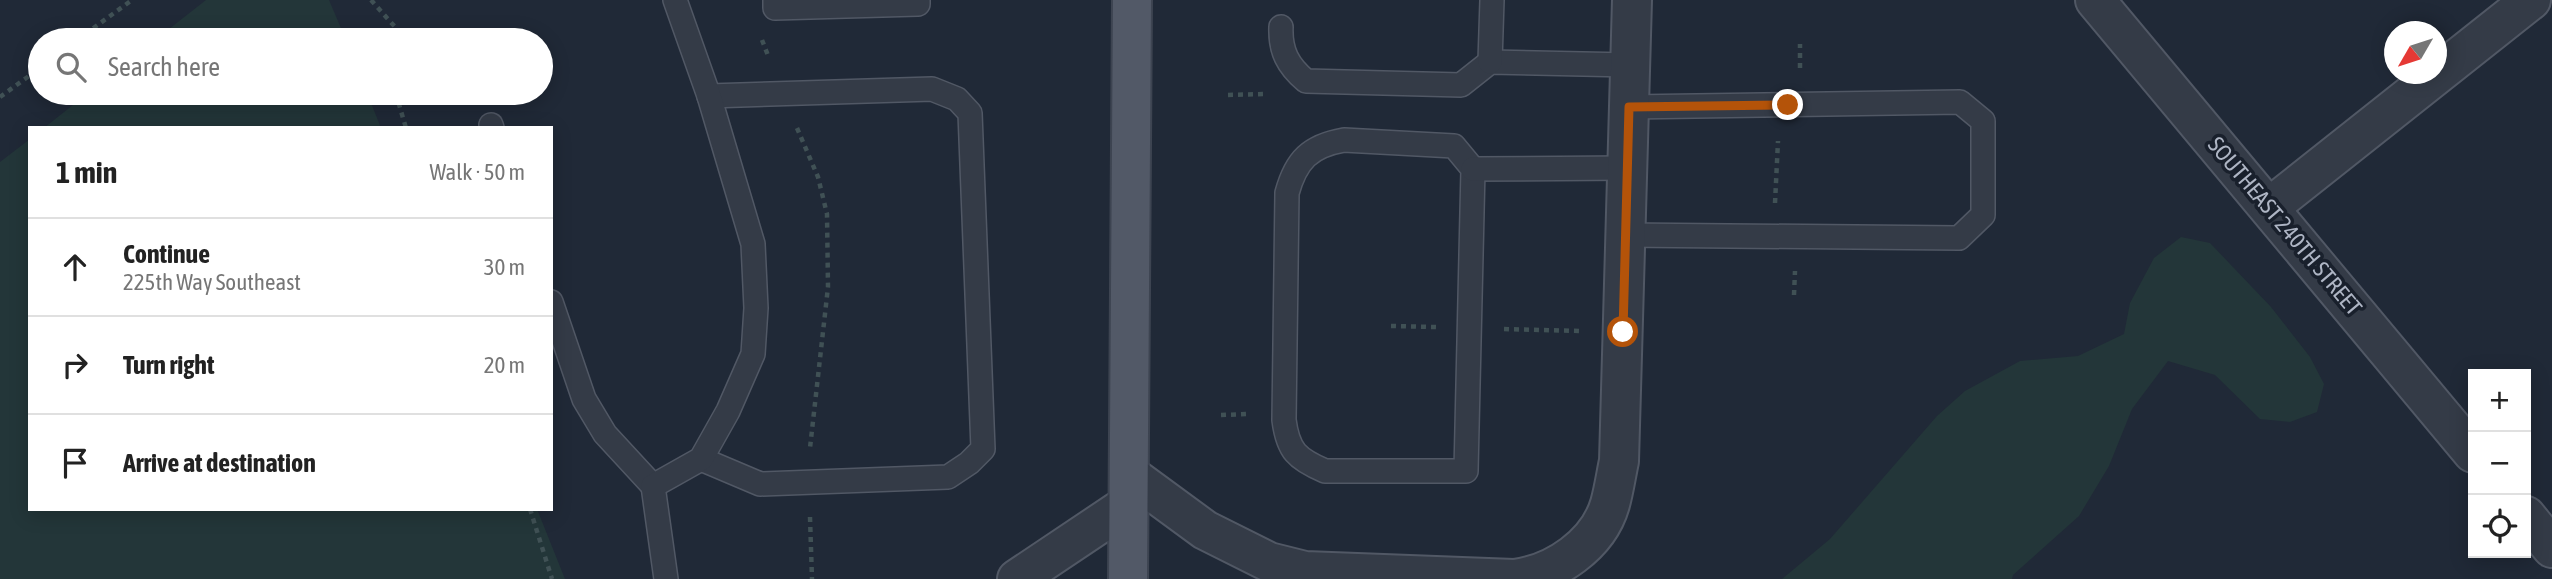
<!DOCTYPE html>
<meta charset="utf-8">
<style>
:root{--surface:#fff;--page:#f6f6f6;--text:#222;--muted:#767676;--line:#e0e0e0}
body{margin:0;font-family:"Asap Condensed",sans-serif;background:var(--page);color:var(--text)}
.controls{position:absolute;right:21px;bottom:21px;display:grid;overflow:hidden;border-radius:0px;box-shadow:0 4px 18px #0003}
.controls button{width:63px;height:63px;display:grid;place-items:center;padding:0;border:0;border-bottom:2px solid var(--line);background:var(--surface);color:var(--text);font:35px sans-serif}
.compass{position:absolute;left:2384px;top:21px;width:63px;height:63px;border-radius:50%;background:var(--surface);box-shadow:0 4px 18px #0003;rotate:231deg}
.stop{position:absolute;width:21px;height:21px;margin:-16px;border:5px solid #b45309;border-radius:50%;background:#fff}
.stop.end{background:#b45309;border-color:#fff;box-shadow:0 2px 7px #0008}
.list{margin:0;padding:0;list-style:none}
h2{display:flex;justify-content:space-between;align-items:center;height:91px;margin:0;padding:0 28px;font-size:30px}
h2 small{font-size:23px;font-weight:400;color:var(--muted)}
.list li{display:grid;grid-template-columns:46px 1fr auto;gap:21px;align-items:center;box-sizing:border-box;height:98px;padding:0 28px;border-top:2px solid var(--line)}
.list b{display:block;font-size:26px;white-space:nowrap}
.list p{margin:0;font-size:23px;white-space:nowrap;color:var(--muted)}
.list em{font-size:23px;font-style:normal;color:var(--muted)}
.icon{flex:none;width:38px;height:38px;fill:none;stroke:currentColor;stroke-width:2;stroke-linecap:round;stroke-linejoin:round}
.map{position:relative;flex:none;width:2552px;height:579px;overflow:hidden}
.search{position:absolute;background:var(--surface);box-shadow:0 4px 18px #0003;left:28px;top:28px;width:525px;height:77px;display:flex;align-items:center;gap:18px;box-sizing:border-box;padding:0 24px;border-radius:38px;color:var(--muted);font-size:26px}
.panel{position:absolute;background:var(--surface);box-shadow:0 4px 18px #0003;left:28px;top:126px;width:525px;height:385px;border-radius:0px}
.map>svg:first-child{display:block}
.green{fill:#233639}
.lines{fill:none;stroke-linecap:round;stroke-linejoin:round}
.service-casing{stroke:#515865;stroke-width:26}
.minor-casing{stroke:#515865;stroke-width:42}
.primary-casing{stroke:#3d4451;stroke-width:42}
.path{stroke:#405155;stroke-width:4.5;stroke-dasharray:5 5;stroke-linecap:butt}
.service{stroke:#343b47;stroke-width:23}
.minor{stroke:#343b47;stroke-width:38}
.primary{stroke:#525967;stroke-width:38}
.route{stroke:#b45309;stroke-width:9}
.labels{text-anchor:middle;stroke-width:7;stroke-linejoin:round;paint-order:stroke}
.street-label{font-size:23px;fill:#aeb5c4;stroke:#19202c}
</style>
<div class="map">
<svg width="2552" height="579" viewBox="0 0 2552 579">
<rect width="100%" height="100%" fill="#202937"/>
<g class="green">
<polygon points="206,0 329,0 346,40 155,40"/>
<polygon points="88,93 367,93 381,128 44,128"/>
<polygon points="30,139 30,509 537,509 565,579 0,579 0,162"/>
<polygon points="2181,237 2210,243 2271,307 2310,357 2324,384 2317,412 2290,422 2260,419 2215,375 2168,361 2132,409 2109,466 2079,516 2013,575 2012,579 1782,579 1830,539 1937,416 1965,391 2020,361 2078,356 2124,334 2130,303 2154,258"/>
</g>
<g class="lines">
<g class="service-casing">
<g id="service">
<polyline points="775,0 775,8 918,4 918,0"/>
<path d="M 1281,27 C 1280,51 1288,66 1306,81 L 1461,85 L 1490,62 L 1630,65"/>
<polyline points="1490,62 1492,0"/>
<polyline points="491,125 492,128"/>
<path d="M 1344,140 L 1454,146 L 1473,169 L 1466,471 L 1325,471 C 1297,459 1288,451 1284,420 L 1287,193 C 1296,160 1310,146 1344,140 Z"/>
<polyline points="1473,169 1627,168"/>
<polyline points="1625,235 1959,238 1983,215 1983,121 1960,102 1629,107"/>
<polyline points="551,302 584,399 605,434 653,486"/>
<polyline points="701,459 760,484 948,477 969,463 983,449 970,113 957,99 932,89 709,96"/>
<polyline points="666,579 653,486 701,459 728,411 753,354 756,308 753,244 709,96 675,0"/>
</g>
</g>
<g class="minor-casing">
<g id="minor">
<polyline points="2095,0 2473,453"/>
<polyline points="2270,207 2531,0"/>
<path d="M 1130,475 L 1205,530 L 1269,562 L 1305,571 L 1514,579 C 1555,574 1598,545 1610,504 C 1614,490 1616,475 1619,461 L 1632,0"/>
<polyline points="2526,516 2552,548"/>
<polyline points="1017,579 1129,504"/>
</g>
</g>
<g class="primary-casing">
<polyline id="primary" points="1128,579 1132,0"/>
</g>
<g class="path">
<polyline points="371,0 396,28 400,40"/>
<polyline points="77,40 132,0"/>
<polyline points="762,40 769,58"/>
<polyline points="1800,68 1800,44"/>
<polyline points="398,93 398,101 406,128"/>
<polyline points="1228,95 1267,94"/>
<polyline points="0,97 40,68"/>
<polyline points="797,128 818,177 827,214 828,287 810,448"/>
<polyline points="1775,203 1778,141"/>
<polyline points="1794,295 1795,271"/>
<polyline points="1391,326 1436,327"/>
<polyline points="1504,329 1579,331"/>
<polyline points="1221,415 1249,414"/>
<polyline points="530,509 552,579"/>
<polyline points="810,517 812,579"/>
</g>
<use href="#service" class="service"/>
<use href="#minor" class="minor"/>
<use href="#primary" class="primary"/>
</g>
<g class="lines">
<polyline class="route" points="1623,332 1629,107 1788,105"/>
</g>
<g class="labels">
<g class="street-label">
<text transform="translate(2285 226) rotate(50)" y="8">SOUTHEAST 240TH STREET</text>
</g>
</g>
</svg>
<div class="controls">
<button>+</button>
<button>−</button>
<button><svg class="icon" aria-label="locate" viewBox="0 0 24 24"><circle cx="12" cy="12" r="6"/><path d="M12 2v4M12 18v4M2 12h4M18 12h4"/></svg></button>
</div>
<svg class="compass" viewBox="-18 -18 36 36"><path d="M0-13l5 13h-10z" fill="#e53935"/><path d="M0 13l5-13h-10z" fill="#767676"/></svg>
<div class="stop" style="left:1623px;top:332px"></div>
<div class="stop end" style="left:1788px;top:105px"></div>
<div class="search"><svg class="icon" aria-label="search" viewBox="0 0 24 24"><circle cx="10" cy="10" r="6"/><path d="M15 15l6 6"/></svg>Search here</div>
<section class="panel">
<h2>1 min<small>Walk · 50 m</small></h2>
<ul class="list">
<li><svg class="icon" aria-label="ahead" viewBox="0 0 24 24"><path d="M12 20V5M6 11l6-6 6 6"/></svg><div><b>Continue</b><p>225th Way Southeast</p></div><em>30 m</em></li>
<li><svg class="icon" aria-label="right" viewBox="0 0 24 24"><path d="M7 20v-9h11M14 6l5 5-5 5"/></svg><div><b>Turn right</b></div><em>20 m</em></li>
<li><svg class="icon" aria-label="arrive" viewBox="0 0 24 24"><path d="M6 21V4h12l-3 4 3 4H6"/></svg><div><b>Arrive at destination</b></div></li>
</ul>
</section>
</div>
